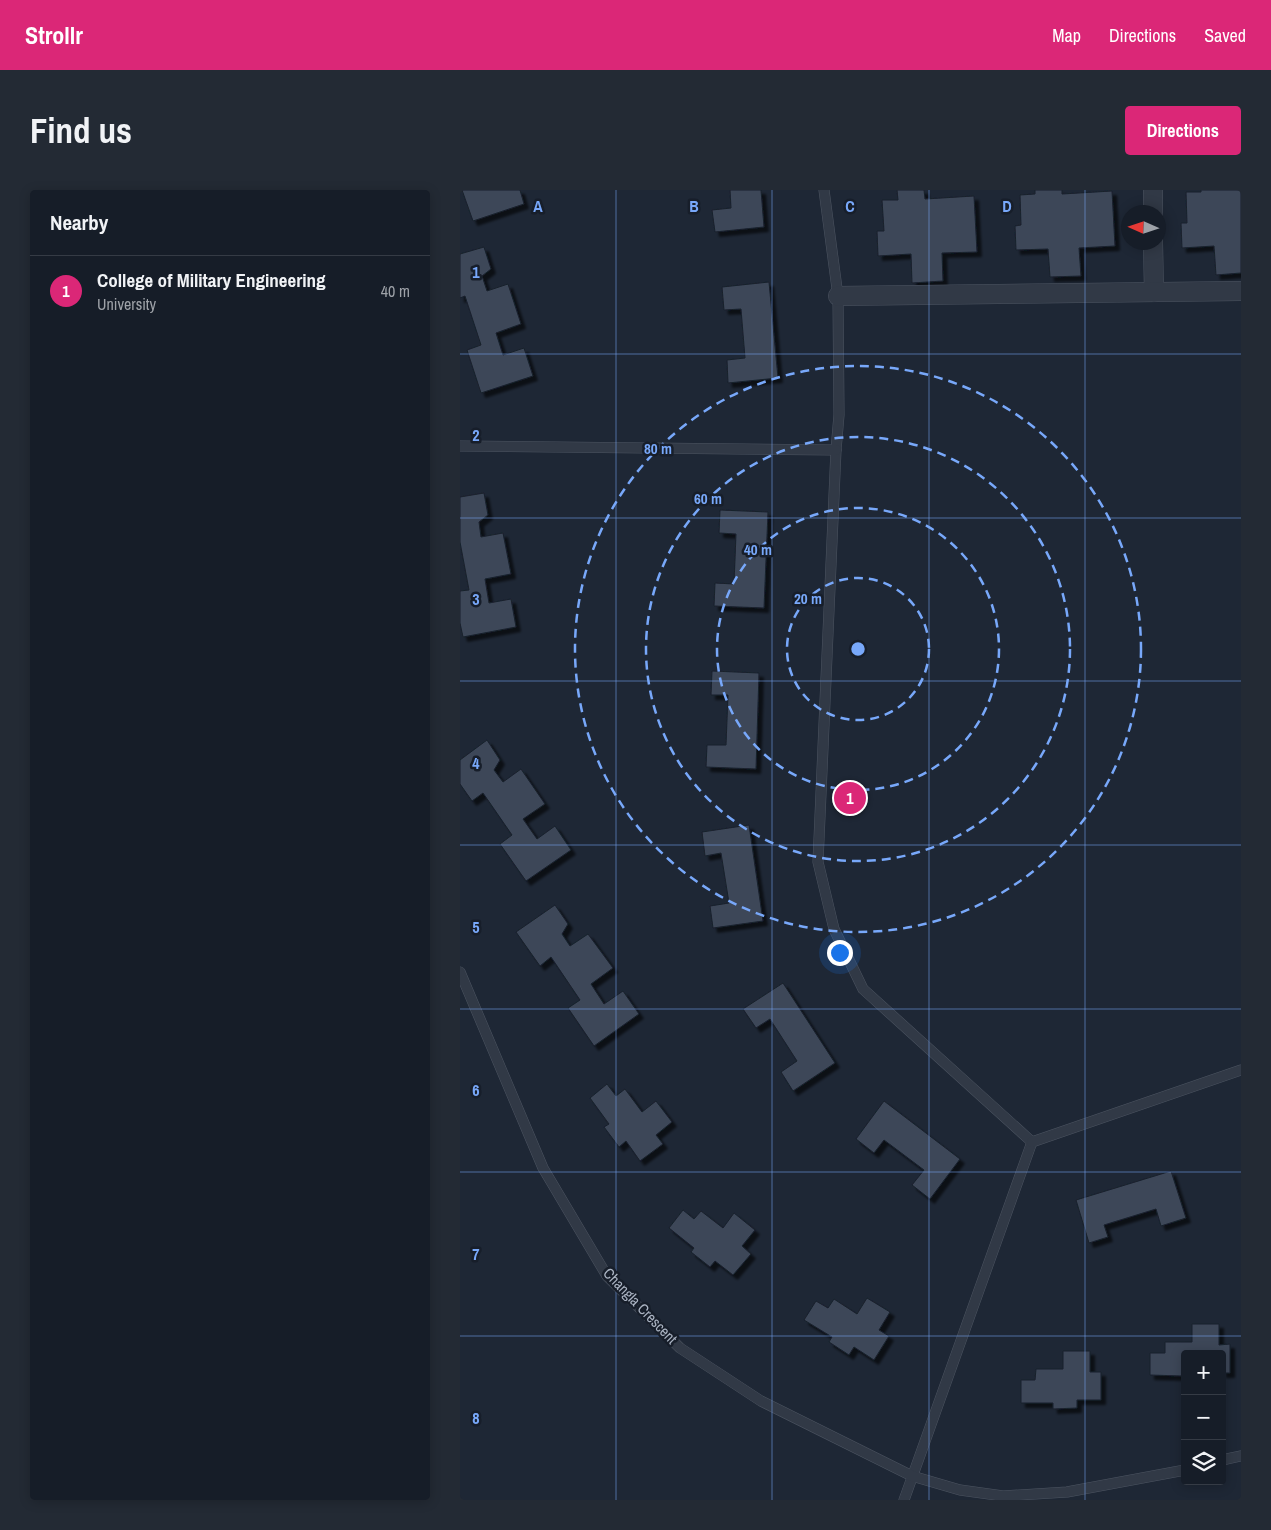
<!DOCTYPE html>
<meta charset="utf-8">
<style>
:root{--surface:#161d28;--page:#232a34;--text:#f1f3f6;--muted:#9ea2a8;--line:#353b45;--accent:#db2777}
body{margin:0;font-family:"Archivo Narrow",sans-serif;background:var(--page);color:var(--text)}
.controls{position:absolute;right:15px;bottom:15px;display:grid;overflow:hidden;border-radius:5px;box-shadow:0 2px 12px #0003}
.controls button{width:45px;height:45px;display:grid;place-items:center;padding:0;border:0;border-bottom:1px solid var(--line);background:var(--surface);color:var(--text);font:25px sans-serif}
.compass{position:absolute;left:661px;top:15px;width:45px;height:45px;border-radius:50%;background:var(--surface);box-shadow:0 2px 12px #0003;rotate:273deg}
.you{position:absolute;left:379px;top:762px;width:18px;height:18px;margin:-12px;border:4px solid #fff;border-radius:50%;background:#1a73e8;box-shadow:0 0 0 8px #1a73e833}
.badge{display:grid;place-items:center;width:32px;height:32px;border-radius:50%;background:var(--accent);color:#fff;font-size:16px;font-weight:700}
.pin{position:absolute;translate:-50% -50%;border:2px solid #fff;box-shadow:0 1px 5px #0006}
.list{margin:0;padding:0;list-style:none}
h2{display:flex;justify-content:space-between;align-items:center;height:65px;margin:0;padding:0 20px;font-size:21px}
h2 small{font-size:16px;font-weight:400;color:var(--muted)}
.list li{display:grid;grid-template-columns:32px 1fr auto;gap:15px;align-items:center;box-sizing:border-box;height:70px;padding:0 20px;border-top:1px solid var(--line)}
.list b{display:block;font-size:19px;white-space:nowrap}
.list p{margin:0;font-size:16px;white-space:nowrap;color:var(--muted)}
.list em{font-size:16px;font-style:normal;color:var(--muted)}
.icon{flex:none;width:28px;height:28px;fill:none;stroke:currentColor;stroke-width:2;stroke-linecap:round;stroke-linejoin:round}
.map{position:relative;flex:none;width:781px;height:1310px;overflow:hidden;border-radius:5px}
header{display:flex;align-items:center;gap:30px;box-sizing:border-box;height:70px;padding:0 25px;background:var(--accent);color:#fff}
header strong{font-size:24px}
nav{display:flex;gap:28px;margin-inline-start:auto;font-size:18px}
.intro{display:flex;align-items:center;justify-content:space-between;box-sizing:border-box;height:120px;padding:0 30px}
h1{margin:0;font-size:35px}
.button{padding:12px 22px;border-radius:5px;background:var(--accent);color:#fff;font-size:18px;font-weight:700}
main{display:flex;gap:30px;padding:0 30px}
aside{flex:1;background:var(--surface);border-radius:5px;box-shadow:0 2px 12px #0003}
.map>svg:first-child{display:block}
.building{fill:#3c4758;stroke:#19202c;filter:url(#shadow)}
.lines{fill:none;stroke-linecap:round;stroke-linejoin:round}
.service-casing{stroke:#4c5461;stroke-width:11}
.minor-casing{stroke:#4c5461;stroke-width:20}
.service{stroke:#313946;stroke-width:10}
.minor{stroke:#313946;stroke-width:19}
.grid{fill:none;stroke:#78a8fa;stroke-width:1;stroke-opacity:0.55}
.ring{fill:none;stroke:#78a8fa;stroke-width:2.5;stroke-dasharray:9 6}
.labels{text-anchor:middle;stroke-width:5;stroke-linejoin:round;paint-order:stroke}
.street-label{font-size:15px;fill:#abb4c3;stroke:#171e2a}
.grid-label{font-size:16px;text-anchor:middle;font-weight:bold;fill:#78a8fa;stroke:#171e2a;stroke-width:5;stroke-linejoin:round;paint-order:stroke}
.centre{fill:#78a8fa;stroke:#171e2a;stroke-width:2.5}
.ring-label{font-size:15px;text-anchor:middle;font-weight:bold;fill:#78a8fa;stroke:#171e2a;stroke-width:5;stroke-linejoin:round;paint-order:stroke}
</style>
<header>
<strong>Strollr</strong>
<nav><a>Map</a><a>Directions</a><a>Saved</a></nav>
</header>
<div class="intro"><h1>Find us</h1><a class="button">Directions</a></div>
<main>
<aside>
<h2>Nearby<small></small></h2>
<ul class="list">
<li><span class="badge">1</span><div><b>College of Military Engineering</b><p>University</p></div><em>40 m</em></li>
</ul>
</aside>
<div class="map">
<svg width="781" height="1310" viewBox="0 0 781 1310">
<defs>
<filter id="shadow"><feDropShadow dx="4.5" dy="4.5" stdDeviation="1" flood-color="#0009"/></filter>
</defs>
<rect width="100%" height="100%" fill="#1e2735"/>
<g class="building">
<polygon points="2,0 60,0 64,14 13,31"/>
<polygon points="270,0 301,0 304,37 255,42 252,20 271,18"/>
<polygon points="437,0 464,0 465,9 514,6 517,62 482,63 483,91 452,93 451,64 418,66 417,41 424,41 422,10 438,10"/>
<polygon points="575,0 602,0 602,4 652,1 655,56 619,58 621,86 590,87 588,59 556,60 555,36 561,35 560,5 575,4"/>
<polygon points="741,0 781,0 781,83 756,85 754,56 722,58 721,33 727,33 726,2 741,2"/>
<polygon points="24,57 31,79 22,86 27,101 48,94 61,134 36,143 43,165 64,158 73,186 21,203 7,160 21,155 5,106 0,108 0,64"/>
<polygon points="309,92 318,188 268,193 267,170 285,168 281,119 264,120 262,97"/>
<polygon points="24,303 28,325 19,332 21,347 43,343 51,384 25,389 29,413 51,409 56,437 3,447 0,433 0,401 9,400 0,352 0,307"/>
<polygon points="260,320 308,322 304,418 254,416 255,393 274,394 276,344 259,343"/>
<polygon points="252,481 299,483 296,579 246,577 247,555 266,555 268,505 251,505"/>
<polygon points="27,550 40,570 34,580 43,592 61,579 85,614 63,629 77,649 95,636 111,660 66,691 40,654 52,645 23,603 12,611 0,594 0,570"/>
<polygon points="289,635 303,731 253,738 250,716 269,713 261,663 245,666 242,642"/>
<polygon points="95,715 108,734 102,744 110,756 128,744 153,778 131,794 144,814 163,801 179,824 134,856 108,818 120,810 91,767 80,776 56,742"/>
<polygon points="323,793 375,873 333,901 321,882 337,871 310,829 296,838 283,819"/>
<polygon points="147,894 156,906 165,899 182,922 196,911 212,932 196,945 203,954 180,971 166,951 159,957 144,937 149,934 130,908"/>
<polygon points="424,911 500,969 470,1009 452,995 464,980 424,950 414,963 396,949"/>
<polygon points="711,981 726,1028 701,1036 696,1019 644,1035 648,1047 629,1053 616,1010"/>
<polygon points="223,1020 234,1029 241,1021 263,1038 274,1023 295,1040 282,1056 291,1064 273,1085 255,1071 250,1077 231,1062 234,1058 209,1038"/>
<polygon points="407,1108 430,1122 419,1140 429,1146 414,1170 394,1157 389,1165 369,1152 372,1147 344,1130 356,1111 368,1118 374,1109 397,1124"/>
<polygon points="732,1134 759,1134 759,1155 770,1154 770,1183 762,1183 762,1164 725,1164 725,1191 722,1191 722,1186 690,1185 690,1163 705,1163 705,1152 732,1152"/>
<polygon points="603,1161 630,1161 630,1182 641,1182 641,1210 617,1210 617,1218 593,1219 593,1213 561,1213 561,1190 575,1190 576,1179 603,1179"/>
</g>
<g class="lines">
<g class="service-casing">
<g id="service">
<polyline points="364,0 378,106 379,225 376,260 358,672 374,739 403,799 572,952 444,1310"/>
<polyline points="0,256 376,260"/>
<polyline points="0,782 83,978 147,1086 220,1158 301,1211 452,1286 500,1300 543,1306 607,1302 725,1280"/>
<polyline points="572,952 781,880"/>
<polyline points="762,1270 781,1266"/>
</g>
</g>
<g class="minor-casing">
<g id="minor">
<polyline points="693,0 693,22"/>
<polyline points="693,52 694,102"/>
<polyline points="378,106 781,101"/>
</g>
</g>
<use href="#service" class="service"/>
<use href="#minor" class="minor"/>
</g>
<path class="grid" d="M 156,0 L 156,1310M 312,0 L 312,1310M 469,0 L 469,1310M 625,0 L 625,1310M 0,164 L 781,164M 0,328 L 781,328M 0,491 L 781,491M 0,655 L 781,655M 0,819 L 781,819M 0,982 L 781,982M 0,1146 L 781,1146"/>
<g class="ring">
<circle cx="398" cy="459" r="71"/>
<circle cx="398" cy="459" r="141"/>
<circle cx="398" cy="459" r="212"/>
<circle cx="398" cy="459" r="283"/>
</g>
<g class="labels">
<g class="street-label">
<text transform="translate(180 1116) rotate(46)" y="5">Changla Crescent</text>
</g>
</g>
<g class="grid-label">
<text x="78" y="22">A</text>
<text x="234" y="22">B</text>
<text x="390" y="22">C</text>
<text x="547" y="22">D</text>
<text x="16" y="88">1</text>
<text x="16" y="251">2</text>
<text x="16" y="415">3</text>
<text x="16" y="579">4</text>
<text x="16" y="743">5</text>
<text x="16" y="906">6</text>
<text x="16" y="1070">7</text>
<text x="16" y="1234">8</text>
</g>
<circle cx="398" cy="459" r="8" class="centre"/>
<g class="ring-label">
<text x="198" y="264">80 m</text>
<text x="248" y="314">60 m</text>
<text x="298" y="365">40 m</text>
<text x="348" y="414">20 m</text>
</g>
</svg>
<div class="controls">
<button>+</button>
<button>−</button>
<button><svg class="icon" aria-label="layers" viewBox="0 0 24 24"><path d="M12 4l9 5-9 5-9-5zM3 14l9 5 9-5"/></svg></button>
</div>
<svg class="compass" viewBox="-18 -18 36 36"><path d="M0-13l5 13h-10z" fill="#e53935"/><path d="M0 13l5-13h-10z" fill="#9ea2a8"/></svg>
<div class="you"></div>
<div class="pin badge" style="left:390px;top:608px">1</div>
</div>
</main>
